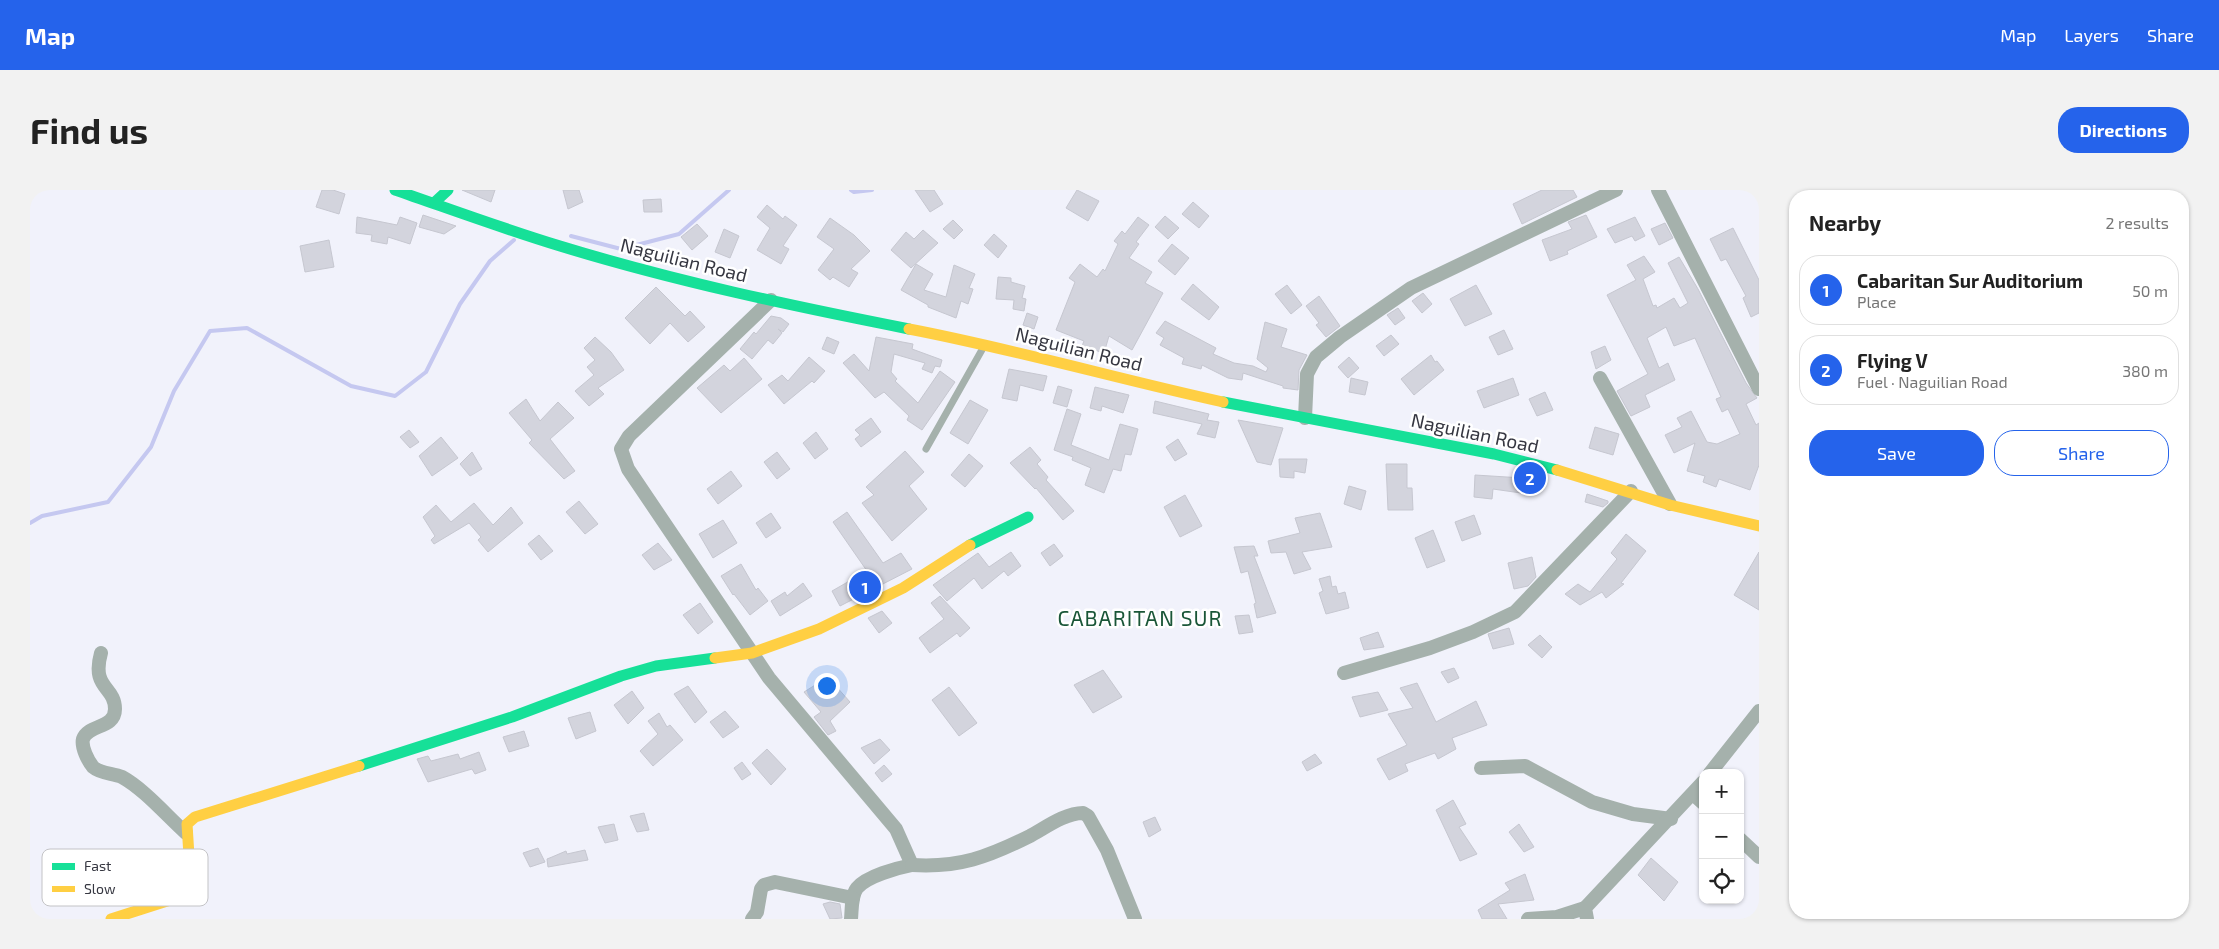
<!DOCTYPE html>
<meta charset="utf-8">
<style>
:root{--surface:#fff;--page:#f2f2f2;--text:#222;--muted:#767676;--line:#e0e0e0;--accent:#2563eb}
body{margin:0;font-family:"Exo 2",sans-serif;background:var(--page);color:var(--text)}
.controls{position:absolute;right:15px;bottom:15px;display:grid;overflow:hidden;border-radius:10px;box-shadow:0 1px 4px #0004}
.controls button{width:45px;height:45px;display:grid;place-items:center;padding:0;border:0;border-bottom:1px solid var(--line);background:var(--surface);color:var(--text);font:25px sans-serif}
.you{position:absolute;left:796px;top:495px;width:18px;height:18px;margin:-12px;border:4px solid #fff;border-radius:50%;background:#1a73e8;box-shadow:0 0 0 8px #1a73e833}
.badge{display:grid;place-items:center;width:32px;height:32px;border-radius:50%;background:var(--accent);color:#fff;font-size:16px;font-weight:700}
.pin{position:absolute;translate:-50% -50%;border:2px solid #fff;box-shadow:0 1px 5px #0006}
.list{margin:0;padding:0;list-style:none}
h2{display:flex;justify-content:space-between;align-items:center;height:65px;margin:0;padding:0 20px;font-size:21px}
h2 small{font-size:16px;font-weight:400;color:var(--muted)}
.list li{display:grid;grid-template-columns:32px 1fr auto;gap:15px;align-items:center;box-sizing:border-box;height:70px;margin:0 10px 10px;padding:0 10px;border:1px solid var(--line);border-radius:20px}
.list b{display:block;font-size:19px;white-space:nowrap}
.list p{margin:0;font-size:16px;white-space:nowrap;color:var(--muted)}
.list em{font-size:16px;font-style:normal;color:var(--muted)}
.actions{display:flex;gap:10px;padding:15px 20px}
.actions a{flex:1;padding:11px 0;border:1px solid var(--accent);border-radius:20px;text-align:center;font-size:18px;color:var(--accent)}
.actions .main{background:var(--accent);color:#fff}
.icon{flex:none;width:28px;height:28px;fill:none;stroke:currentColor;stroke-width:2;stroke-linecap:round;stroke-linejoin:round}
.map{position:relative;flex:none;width:1729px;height:729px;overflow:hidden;border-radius:20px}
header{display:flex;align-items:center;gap:30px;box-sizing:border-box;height:70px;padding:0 25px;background:var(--accent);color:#fff}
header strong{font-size:24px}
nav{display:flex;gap:28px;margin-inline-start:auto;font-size:18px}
.intro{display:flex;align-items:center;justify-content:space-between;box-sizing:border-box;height:120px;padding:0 30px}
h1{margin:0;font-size:35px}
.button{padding:12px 22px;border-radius:20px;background:var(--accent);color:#fff;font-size:18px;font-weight:700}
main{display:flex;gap:30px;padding:0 30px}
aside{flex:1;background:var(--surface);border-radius:20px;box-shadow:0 1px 4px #0004}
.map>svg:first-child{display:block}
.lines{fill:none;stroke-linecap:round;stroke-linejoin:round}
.stream{stroke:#c5c8f0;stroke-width:4}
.building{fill:#d3d4dd;stroke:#c6c7d0}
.lane{stroke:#a5b1ac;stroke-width:7}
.street{stroke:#a5b1ac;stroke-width:14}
.fast{stroke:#16e098;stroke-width:11}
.slow{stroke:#ffcf43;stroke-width:11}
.labels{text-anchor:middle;stroke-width:5;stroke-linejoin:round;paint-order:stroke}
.street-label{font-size:19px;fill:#363741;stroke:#fff}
.quarter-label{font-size:21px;letter-spacing:1px;fill:#1a5638;stroke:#fff}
.key{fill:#fff;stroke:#c3c3c6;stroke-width:1}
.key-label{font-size:14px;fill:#363741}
</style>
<header>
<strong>Map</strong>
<nav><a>Map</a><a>Layers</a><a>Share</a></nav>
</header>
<div class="intro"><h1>Find us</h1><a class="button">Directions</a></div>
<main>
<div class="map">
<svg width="1729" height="729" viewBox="0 0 1729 729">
<rect width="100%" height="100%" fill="#f1f2fb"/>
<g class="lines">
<g class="stream">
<polyline points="821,0 824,2 842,0"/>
<polyline points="541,46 591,59 649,44 699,0"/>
<polyline points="0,333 12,326 78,312 121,257 144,201 180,141 217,138 321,196 365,206 396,182 430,114 460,71 484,50"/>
</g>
</g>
<g class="building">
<polygon points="292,0 303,0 315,4 309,24 286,17"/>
<polygon points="432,0 465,0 461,12"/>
<polygon points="533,0 549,0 553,12 538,19"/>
<polygon points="885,0 904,0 913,14 900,22"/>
<polygon points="1047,0 1069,11 1058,31 1036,18"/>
<polygon points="1512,0 1543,0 1547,7 1492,34 1483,14"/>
<polygon points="631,9 632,22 614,22 613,10"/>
<polygon points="1163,12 1179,26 1169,38 1152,24"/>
<polygon points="737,15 753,29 755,26 767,35 753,56 759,59 751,74 727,60 740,38 727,27"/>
<polygon points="393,25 426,36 414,44 389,37"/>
<polygon points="1556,25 1567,47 1537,61 1538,64 1520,71 1512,50 1542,39 1538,32"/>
<polygon points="1135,26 1149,38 1138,49 1125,37"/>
<polygon points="327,27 367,35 370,27 387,33 380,54 358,47 357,54 341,51 342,45 326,43"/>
<polygon points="1108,27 1119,35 1106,52 1109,54 1099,68 1122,82 1115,93 1133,103 1102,160 1079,146 1074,163 1052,156 1054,151 1026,140 1045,92 1039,88 1050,74 1067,87 1073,79 1075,81 1088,54 1084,51 1092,41 1095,44"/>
<polygon points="1605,27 1615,46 1605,51 1602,46 1585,53 1577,39"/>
<polygon points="800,28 824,45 840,61 821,79 828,83 819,97 803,87 800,90 788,80 804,59 787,47"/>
<polygon points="923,30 933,40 924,49 913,39"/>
<polygon points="1635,33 1643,48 1629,55 1621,39"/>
<polygon points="667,34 678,46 662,60 651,47"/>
<polygon points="1703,38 1729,90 1729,123 1721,127 1713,108 1716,106 1696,69 1691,71 1680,49"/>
<polygon points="694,39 709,46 700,68 685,62"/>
<polygon points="893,40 908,53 881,78 861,60 876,42 884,49"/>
<polygon points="964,44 977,56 968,68 954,55"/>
<polygon points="299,50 304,77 275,82 270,56"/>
<polygon points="1142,54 1159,68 1145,85 1128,71"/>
<polygon points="1614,66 1625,82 1613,89 1623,116 1626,115 1627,118 1644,108 1650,118 1658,113 1638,73 1649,67 1668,99 1716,193 1727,208 1716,214 1726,235 1729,233 1729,275 1720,300 1689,289 1686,297 1673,292 1675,286 1657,281 1665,253 1644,263 1635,245 1652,237 1647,228 1661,221 1677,252 1687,254 1710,244 1698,219 1692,222 1686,209 1691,207 1665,148 1644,156 1636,137 1617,148 1629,178 1638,173 1645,190 1615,205 1620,217 1601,226 1587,201 1618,184 1577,105 1606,90 1597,75"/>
<polygon points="886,74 903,84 894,100 916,107 924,75 945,84 939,98 943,99 938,114 931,111 926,128 898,117 898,115 871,100"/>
<polygon points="968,87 981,88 981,92 995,96 992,108 996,109 994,121 983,119 984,110 966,109"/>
<polygon points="1163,94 1189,117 1179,130 1151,109"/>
<polygon points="1257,95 1272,115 1261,124 1245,104"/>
<polygon points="1446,95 1462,124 1435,136 1420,109"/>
<polygon points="626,97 655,126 660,121 675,137 658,152 640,133 620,154 595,128"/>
<polygon points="1393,103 1402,114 1392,123 1382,111"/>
<polygon points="1289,106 1310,136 1296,147 1286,135 1289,133 1276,116"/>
<polygon points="1368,118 1375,128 1365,135 1357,125"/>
<polygon points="997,123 1008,127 1004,139 993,135"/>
<polygon points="741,126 751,128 759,134 753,142 748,139 752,143 743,154 738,150 722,169 710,159 724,142 726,144"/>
<polygon points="1135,131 1186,158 1183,164 1204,173 1223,176 1236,182 1238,178 1227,169 1235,132 1257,139 1251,157 1277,165 1269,180 1268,200 1253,198 1253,196 1213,183 1212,190 1198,188 1172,175 1171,179 1152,174 1154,168 1130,155 1134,148 1126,143"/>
<polygon points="1474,140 1483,159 1468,165 1459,147"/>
<polygon points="1361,145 1369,154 1354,166 1346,156"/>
<polygon points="565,147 581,162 594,180 568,198 574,204 559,216 545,201 564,185 557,177 565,170 554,158"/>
<polygon points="797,147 809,152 804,164 792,159"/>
<polygon points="846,147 883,154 882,159 912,170 910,177 905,176 902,183 892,179 895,173 864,164 861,182 867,189 865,191 888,213 910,181 925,192 892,240 877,230 879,226 854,202 845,208 813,173 824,164 839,181"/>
<polygon points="1575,156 1581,170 1566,179 1561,162"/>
<polygon points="1401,165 1405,172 1407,171 1414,180 1384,205 1371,189"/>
<polygon points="779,167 795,181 784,193 782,191 754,214 738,195 752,185 758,191"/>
<polygon points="1319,167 1329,178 1318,188 1308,177"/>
<polygon points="714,168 732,189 691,223 667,198 694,175 700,181"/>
<polygon points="979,179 1017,186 1013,201 990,195 987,211 972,208"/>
<polygon points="1321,188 1338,192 1335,205 1319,202"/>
<polygon points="1483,188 1489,205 1454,218 1447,201"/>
<polygon points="1028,196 1042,200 1037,217 1023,213"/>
<polygon points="1065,197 1099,205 1093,223 1072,216 1071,221 1060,218"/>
<polygon points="1515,202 1523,220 1507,226 1499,209"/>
<polygon points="496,209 510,231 528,212 544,228 520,249 545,281 534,289 499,253 502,250 479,223"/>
<polygon points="940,210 958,220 938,254 920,243"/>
<polygon points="1125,211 1179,224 1177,230 1189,232 1185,248 1167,244 1172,234 1123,223"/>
<polygon points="1037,219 1051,224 1041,255 1079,270 1090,234 1108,239 1101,265 1095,264 1091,281 1083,279 1074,303 1055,295 1061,278 1042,270 1043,267 1024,260"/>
<polygon points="841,228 851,242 831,257 825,249 830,245 825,240"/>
<polygon points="1208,230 1253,238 1241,275 1227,272"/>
<polygon points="1565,237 1589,244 1583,265 1559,258"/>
<polygon points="379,240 389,252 380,258 370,247"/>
<polygon points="786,242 798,259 785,269 773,253"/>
<polygon points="411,247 428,268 402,286 389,266"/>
<polygon points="1148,249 1157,264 1145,271 1136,257"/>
<polygon points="1000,257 1011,270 1007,274 1018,287 1016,290 1044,321 1033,330 1006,298 1005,299 980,273"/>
<polygon points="875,261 894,282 879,296 897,319 862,351 832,313 844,305 836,297"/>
<polygon points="442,262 452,279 440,286 430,274"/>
<polygon points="747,262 760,279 747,289 734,272"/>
<polygon points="939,264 953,276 935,297 921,285"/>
<polygon points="1249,269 1277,269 1275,283 1264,281 1264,288 1250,287"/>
<polygon points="1356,274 1377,274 1377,298 1382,298 1383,320 1358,320"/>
<polygon points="701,281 712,296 688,314 677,299"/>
<polygon points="1445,285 1493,288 1491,303 1463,299 1462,309 1444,307"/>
<polygon points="1319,296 1336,301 1331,320 1314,314"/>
<polygon points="1557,304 1578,311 1578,313 1573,317 1555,312"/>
<polygon points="1155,305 1172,336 1150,347 1134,317"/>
<polygon points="549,311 568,334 555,344 536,322"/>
<polygon points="444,313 463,335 481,317 493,333 458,362 448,350 451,347 439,333 404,354 401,350 405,346 393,327 406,315 421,332"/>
<polygon points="817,322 853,373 871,363 882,379 810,416 802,401 837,381 803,332"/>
<polygon points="741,323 751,338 736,348 726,333"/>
<polygon points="1290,323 1302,357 1272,362 1281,379 1264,384 1256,362 1241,363 1238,351 1270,343 1265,328"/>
<polygon points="1444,325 1451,344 1432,351 1425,332"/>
<polygon points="693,330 707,353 683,368 669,344"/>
<polygon points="1403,340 1415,371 1397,378 1385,348"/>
<polygon points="1596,344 1616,361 1591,393 1594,394 1576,408 1572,402 1550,415 1535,404 1548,394 1560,402 1587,369 1581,363"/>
<polygon points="509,345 523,361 511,370 498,354"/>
<polygon points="628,353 642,370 624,380 612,365"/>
<polygon points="1024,354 1033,366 1020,376 1011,363"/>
<polygon points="1224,356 1228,366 1224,366 1246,423 1227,428 1224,414 1226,413 1218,381 1211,383 1204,357"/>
<polygon points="981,362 991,376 978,386 974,381 952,399 944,388 917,411 903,395 948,363 959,377"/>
<polygon points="1729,362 1729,420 1704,405"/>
<polygon points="1502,367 1506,387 1498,396 1484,399 1478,373"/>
<polygon points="711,374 726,400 728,398 738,411 720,425 704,404 703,405 691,386"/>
<polygon points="1300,386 1302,397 1306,396 1308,404 1315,402 1319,418 1296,424 1289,403 1293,401 1289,389"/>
<polygon points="773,393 782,406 750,426 741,411 755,402 757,406"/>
<polygon points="910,406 940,438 930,447 927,443 900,463 889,448 914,429 901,413"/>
<polygon points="670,413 683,432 668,444 653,425"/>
<polygon points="852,421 862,433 849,443 838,428"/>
<polygon points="1219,425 1223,442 1209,444 1205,426"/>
<polygon points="1479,438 1484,454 1463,459 1458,444"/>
<polygon points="1348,442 1354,457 1334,460 1330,448"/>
<polygon points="1510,445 1522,457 1512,468 1498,455"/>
<polygon points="1424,478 1429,488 1418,493 1411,482"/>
<polygon points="1073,480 1092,507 1063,523 1044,495"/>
<polygon points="798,487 820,512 800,531 806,541 798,545 784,527 791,522 774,502"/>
<polygon points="1387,493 1406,532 1446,511 1457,535 1422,548 1426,559 1408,569 1405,563 1375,574 1378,581 1359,590 1347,569 1377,555 1358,524 1383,518 1370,498"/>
<polygon points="658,496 677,522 665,533 644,504"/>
<polygon points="919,497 947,533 929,546 902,510"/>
<polygon points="602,501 614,518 598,534 584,515"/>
<polygon points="1348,502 1358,520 1330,527 1322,507"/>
<polygon points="695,521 709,537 693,548 680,532"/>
<polygon points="560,522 566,541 546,549 538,528"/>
<polygon points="629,523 637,537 640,535 653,550 623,576 610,561 628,544 618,531"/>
<polygon points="494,541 499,556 479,562 473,547"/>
<polygon points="850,549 860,560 844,574 831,558"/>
<polygon points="737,559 756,579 741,595 722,573"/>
<polygon points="449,562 456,580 445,584 442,579 398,592 387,569 398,566 401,571 428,564 430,569"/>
<polygon points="1285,564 1292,573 1277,581 1272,572"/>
<polygon points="712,572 721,584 712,590 704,578"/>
<polygon points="854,575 862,584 852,592 845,583"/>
<polygon points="1423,610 1436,634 1429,637 1447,664 1430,671 1406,620"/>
<polygon points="614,623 619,640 607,642 600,626"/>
<polygon points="1125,627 1131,640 1119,647 1113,632"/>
<polygon points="584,634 588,650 575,653 568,637"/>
<polygon points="1489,634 1504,657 1494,662 1479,642"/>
<polygon points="508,658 515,672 500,677 493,663"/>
<polygon points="555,660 558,670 518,677 517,669 522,667 536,661 537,664"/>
<polygon points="1621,668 1648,692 1634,711 1608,685"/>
<polygon points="1495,684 1504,710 1468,714 1477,729 1452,729 1448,720 1480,700 1475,693"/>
<polygon points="800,712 810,714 812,728 800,729 793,714"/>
</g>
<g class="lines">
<polyline class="lane" points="896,259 953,158"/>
<g class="street">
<polyline points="1628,0 1729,199"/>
<path d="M 741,110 L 599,246 L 591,259 L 598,279 L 739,488 L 866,639 L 882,675 C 867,678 837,686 827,698 C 821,706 822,719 821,729"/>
<polyline points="1570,188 1640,314"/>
<polyline points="1275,228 1277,184 1286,167 1310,147 1381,98 1586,0"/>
<path d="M 71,463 C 61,499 85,496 85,519 C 85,539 58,534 53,549 C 51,557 58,571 63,577 C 71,584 83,583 92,587 C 114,599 137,626 156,643"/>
<polyline points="1314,483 1400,458 1443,442 1485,422 1601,301"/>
<polyline points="1451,578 1495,576 1562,612 1603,624 1641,629"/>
<polyline points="1680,583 1729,521"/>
<polyline points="1663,604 1673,613"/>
<polyline points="1710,649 1729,667"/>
<path d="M 882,675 C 929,678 958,667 1000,646 C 1015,638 1035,623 1053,623 L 1058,626 L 1077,660 L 1105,729"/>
<polyline points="722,729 727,722 731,699 734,695 745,692 823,708"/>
<polyline points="1498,729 1527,727 1555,718"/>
<polyline points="1557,729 1555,718 1673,592"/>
</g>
<g class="fast">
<path d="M 365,0 C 420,19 474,39 530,56 C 644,91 762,116 879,139"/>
<polyline points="405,12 418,0"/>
<polyline points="1193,212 1464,264 1527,280"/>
<polyline points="940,355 998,327"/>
<polyline points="329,576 482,527 591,486 626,476 685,468"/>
</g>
<g class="slow">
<path d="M 879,139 C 984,159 1088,189 1193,212"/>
<polyline points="1527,280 1640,315 1729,336"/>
<polyline points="685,468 722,463 789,439 873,398 940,355"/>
<polyline points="81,729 159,704 161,698 157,634 165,627 329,576"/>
</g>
</g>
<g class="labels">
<g class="street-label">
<text transform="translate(654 70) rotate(14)" y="7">Naguilian Road</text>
<text transform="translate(1049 159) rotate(14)" y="7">Naguilian Road</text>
<text transform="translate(1445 243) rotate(12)" y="7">Naguilian Road</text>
</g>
<g class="quarter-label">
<text x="1110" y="436">CABARITAN SUR</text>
</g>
</g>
<rect x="12" y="659" width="166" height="57" rx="8" class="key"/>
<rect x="22" y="673" width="23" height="7" fill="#16e098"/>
<rect x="22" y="696" width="23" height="6" fill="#ffcf43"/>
<g class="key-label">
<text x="54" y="681">Fast</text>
<text x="54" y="704">Slow</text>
</g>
</svg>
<div class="controls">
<button>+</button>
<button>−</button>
<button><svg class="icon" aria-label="locate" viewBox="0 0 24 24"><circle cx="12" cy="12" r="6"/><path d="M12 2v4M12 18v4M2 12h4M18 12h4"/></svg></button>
</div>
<div class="you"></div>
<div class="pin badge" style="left:835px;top:397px">1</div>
<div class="pin badge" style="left:1500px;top:288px">2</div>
</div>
<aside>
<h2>Nearby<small>2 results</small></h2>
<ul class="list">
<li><span class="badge">1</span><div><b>Cabaritan Sur Auditorium</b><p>Place</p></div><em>50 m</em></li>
<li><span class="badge">2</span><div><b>Flying V</b><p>Fuel · Naguilian Road</p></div><em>380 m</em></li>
</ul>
<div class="actions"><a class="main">Save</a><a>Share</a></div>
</aside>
</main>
